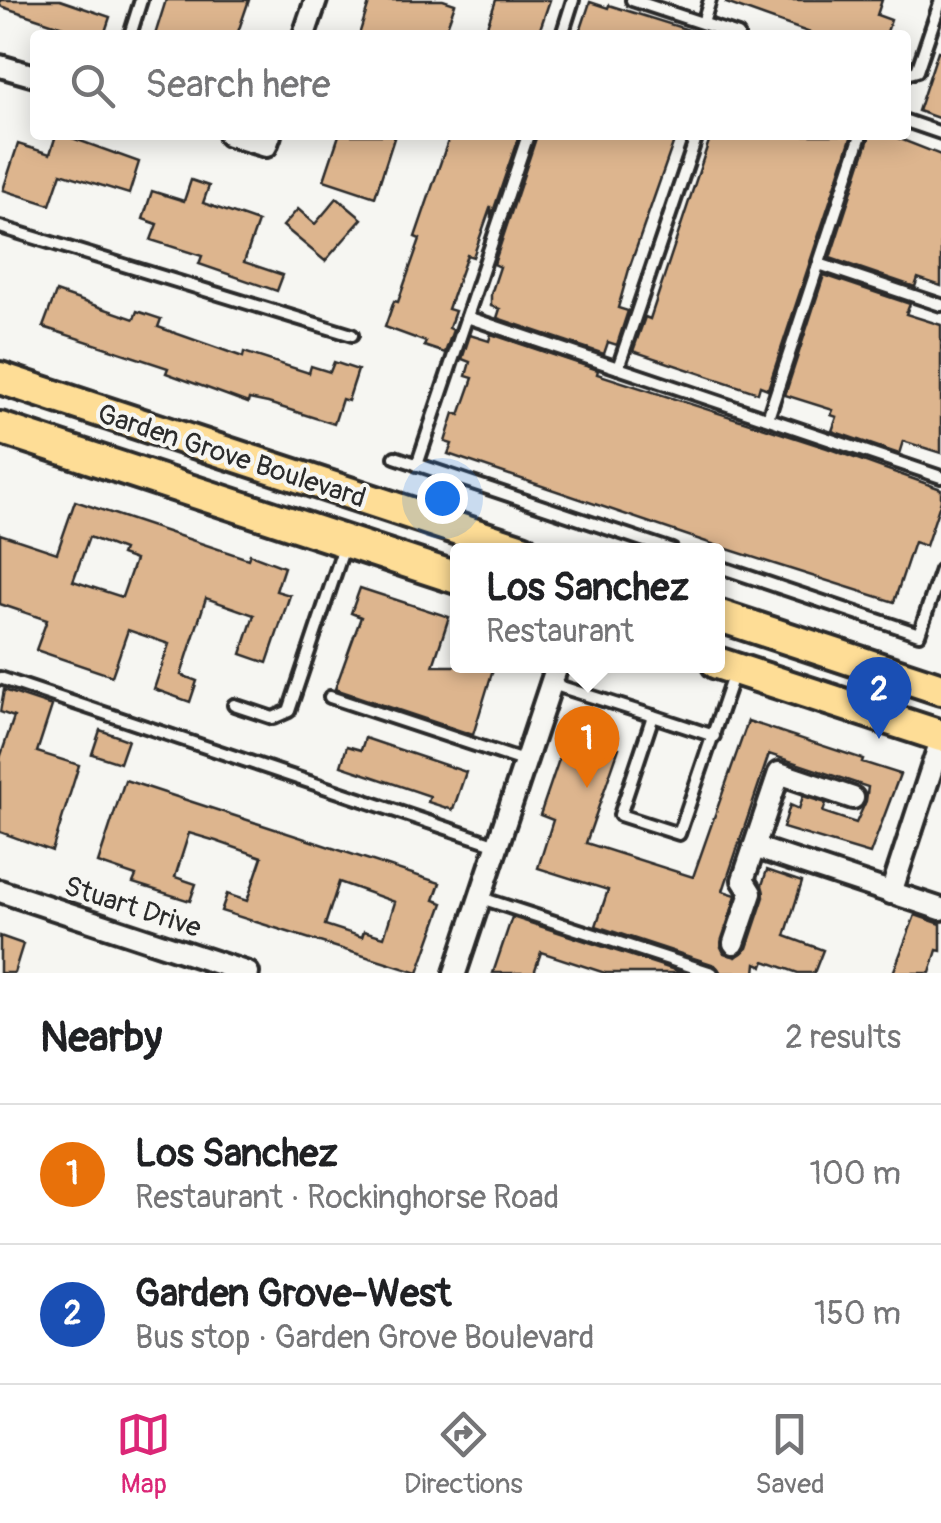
<!DOCTYPE html>
<meta charset="utf-8">
<style>
:root{--surface:#fff;--page:#f6f6f6;--text:#202124;--muted:#757577;--line:#e0e0e0;--accent:#db2777}
body{margin:0;font-family:Pangolin,sans-serif;background:var(--page);color:var(--text)}
.you{position:absolute;left:442px;top:498px;width:35px;height:35px;margin:-25px;border:8px solid #fff;border-radius:50%;background:#1a73e8;box-shadow:0 0 0 15px #1a73e833}
.badge{display:grid;place-items:center;width:65px;height:65px;border-radius:50%;background:var(--accent);color:#fff;font-size:32px;font-weight:700}
.pin{position:absolute;translate:-50% -82px;filter:drop-shadow(0 2px 5px #0008)}
.pin::after{content:'';position:absolute;top:52px;width:35px;height:30px;background:inherit;clip-path:polygon(0 0,100% 0,50% 100%)}
.popup{position:absolute;left:450px;top:543px;width:275px;height:130px;box-sizing:border-box;display:grid;place-content:center;border-radius:10px;background:var(--surface);filter:drop-shadow(0 2px 8px #0005);font-size:32px;white-space:nowrap;color:var(--muted)}
.popup b{font-size:38px;color:var(--text)}
.popup::after{content:'';position:absolute;left:50%;top:100%;margin-left:-20px;border:20px solid transparent;border-top-color:var(--surface)}
.list{margin:0;padding:0;list-style:none}
h2{display:flex;justify-content:space-between;align-items:center;height:130px;margin:0;padding:0 40px;font-size:42px}
h2 small{font-size:32px;font-weight:400;color:var(--muted)}
.list li{display:grid;grid-template-columns:65px 1fr auto;gap:30px;align-items:center;box-sizing:border-box;height:140px;padding:0 40px;border-top:2px solid var(--line)}
.list b{display:block;font-size:38px;white-space:nowrap}
.list p{margin:0;font-size:32px;white-space:nowrap;color:var(--muted)}
.list em{font-size:32px;font-style:normal;color:var(--muted)}
.icon{flex:none;width:55px;height:55px;fill:none;stroke:currentColor;stroke-width:2;stroke-linecap:round;stroke-linejoin:round}
.map{position:relative;flex:none;width:941px;height:973px;overflow:hidden}
.search{position:absolute;background:var(--surface);box-shadow:0 5px 25px #0003;left:30px;right:30px;top:30px;height:110px;display:flex;align-items:center;gap:25px;box-sizing:border-box;padding:0 35px;border-radius:10px;color:var(--muted);font-size:38px}
.sheet{height:410px;background:var(--surface)}
nav{display:flex;justify-content:space-around;align-items:center;box-sizing:border-box;height:140px;border-top:2px solid var(--line);background:var(--surface);font-size:28px;color:var(--muted)}
nav a{display:grid;justify-items:center;gap:5px}
nav .on{color:var(--accent)}
.map>svg:first-child{display:block}
.building{fill:#ddb58e;stroke:#2b2b2b;stroke-width:2.5;fill-rule:evenodd}
.lines{fill:none;stroke-linecap:round;stroke-linejoin:round}
.service-casing{stroke:#2b2b2b;stroke-width:18}
.minor-casing{stroke:#2b2b2b;stroke-width:28}
.primary-casing{stroke:#2b2b2b;stroke-width:38}
.service{stroke:#f6f6f2;stroke-width:10}
.minor{stroke:#f6f6f2;stroke-width:20}
.primary{stroke:#fedd96;stroke-width:30}
.labels{text-anchor:middle;stroke-width:8;stroke-linejoin:round;paint-order:stroke}
.street-label{font-size:28px;fill:#2b2b2b;stroke:#f6f6f2}
</style>
<div class="map">
<svg width="941" height="973" viewBox="0 0 941 973">
<rect width="100%" height="100%" fill="#f6f6f2"/>
<filter id="ink" filterUnits="userSpaceOnUse"><feTurbulence type="fractalNoise" baseFrequency=".01" numOctaves="2"/><feDisplacementMap in="SourceGraphic" scale="20" xChannelSelector="R" yChannelSelector="G"/><feConvolveMatrix kernelMatrix="1 2 1 2 8 2 1 2 1" color-interpolation-filters="sRGB"/></filter>
<g filter="url(#ink)">
<g class="building">
<polygon points="0,0 60,0 110,17 104,35 87,35 0,6"/>
<polygon points="166,0 249,0 237,35 155,35"/>
<polygon points="370,0 443,0 455,4 444,35 359,35"/>
<polygon points="496,0 550,0 538,35 484,35"/>
<polygon points="727,0 882,0 877,15 891,20 886,35 816,35 726,3"/>
<polygon points="590,2 608,8 609,5 692,31 691,35 579,35"/>
<polygon points="938,51 941,52 941,119 918,111"/>
<polygon points="56,135 64,135 139,162 129,194 61,173 50,205 3,190 18,144 50,154"/>
<polygon points="339,135 395,135 375,197 324,180"/>
<polygon points="450,135 519,135 491,218 491,206 473,257 467,255 448,309 455,311 449,328 453,330 445,353 424,346 426,342 385,327 394,301 398,302 420,239 415,237"/>
<polygon points="537,135 676,135 630,266 618,308 628,311 617,345 608,342 604,354 497,318 500,309 491,306 491,294 500,267 494,264"/>
<polygon points="711,135 852,135 768,389 760,386 758,393 633,351 645,317 650,319"/>
<polygon points="870,135 890,135 941,155 941,286 918,278 915,287 830,258"/>
<polygon points="191,180 209,186 203,203 258,222 244,262 283,275 277,291 199,264 202,256 151,240 157,224 143,219 152,191 184,201"/>
<polygon points="337,198 362,219 325,261 283,226 298,209 315,224"/>
<polygon points="824,275 910,304 906,314 941,325 941,453 903,441 899,454 832,431 837,417 831,415 833,410 785,395"/>
<polygon points="56,292 134,319 137,311 161,319 158,327 243,357 244,352 309,373 311,366 330,372 334,362 358,370 348,401 342,399 334,424 268,403 249,399 248,403 166,373 168,368 43,327"/>
<polygon points="491,334 598,370 597,374 827,448 941,489 941,501 926,546 914,542 894,602 724,548 448,454 452,444 445,442 454,413 460,415 473,378 466,376 470,362 462,359 470,335 489,341"/>
<path d="M 75,501 L 248,559 L 250,554 L 284,567 L 276,591 L 290,595 L 267,663 L 241,654 L 254,615 L 206,598 L 181,675 L 197,681 L 190,702 L 154,689 L 169,644 L 128,630 L 112,676 L 36,650 L 47,620 L 0,604 L 0,534 L 57,553 ZM 89,537 L 123,550 L 121,555 L 135,560 L 122,597 L 73,581 Z"/>
<polygon points="360,588 449,617 433,666 494,666 473,735 335,689 361,617 351,613"/>
<polygon points="4,690 52,706 37,752 79,765 52,851 0,832 0,758 14,717 0,712"/>
<polygon points="748,721 863,759 862,762 900,774 870,854 783,828 790,805 799,809 803,796 826,803 823,812 856,823 866,801 868,787 769,754 723,891 736,895 721,947 724,953 736,957 747,948 764,897 762,885 767,870 802,882 785,936 823,950 814,973 798,973 765,961 763,966 756,963 755,973 721,973 715,965 596,926 608,890 538,868 553,820 540,815 569,730 619,748 586,843 693,877"/>
<polygon points="100,730 128,740 120,763 92,754"/>
<polygon points="365,738 466,772 453,810 428,802 430,796 341,766 347,746 361,750"/>
<path d="M 125,780 L 440,883 L 434,900 L 443,903 L 418,973 L 221,911 L 227,894 L 247,901 L 262,857 L 216,841 L 189,833 L 175,877 L 196,884 L 190,901 L 133,883 L 136,876 L 98,863 ZM 339,882 L 395,902 L 384,937 L 364,931 L 362,937 L 325,925 Z"/>
<polygon points="915,915 941,924 941,951 937,950 930,973 893,973"/>
<polygon points="512,917 684,973 605,973 541,952 534,973 493,973"/>
<polygon points="0,936 23,944 14,973 0,973"/>
</g>
<g class="lines">
<g class="service-casing">
<g id="service">
<polyline points="632,0 738,35"/>
<polyline points="703,23 710,0"/>
<polyline points="130,35 141,0"/>
<polyline points="562,35 573,0"/>
<polyline points="906,74 917,71 941,0"/>
<polyline points="906,121 941,133"/>
<polyline points="0,227 352,335"/>
<polyline points="819,264 941,305"/>
<polyline points="467,317 941,477"/>
<polyline points="618,368 697,135"/>
<polyline points="768,418 861,135"/>
<polyline points="395,457 672,550"/>
<polyline points="417,465 528,135"/>
<polyline points="717,566 919,634 941,570"/>
<polyline points="0,678 497,845"/>
<polyline points="552,684 653,716 620,815 679,834 734,673"/>
<polyline points="330,697 526,762"/>
<polyline points="234,705 273,718 289,711 344,547"/>
<polyline points="653,716 714,736"/>
<polyline points="481,898 712,973"/>
</g>
</g>
<g class="minor-casing">
<g id="minor">
<polyline points="304,35 316,0"/>
<polyline points="0,66 35,76"/>
<polyline points="229,135 266,146 270,135"/>
<polyline points="754,847 941,909"/>
<polyline points="0,891 248,973"/>
<polyline points="891,893 941,740"/>
<polyline points="734,943 751,893 743,880 779,773 853,798"/>
<polyline points="455,973 557,666"/>
</g>
</g>
<g class="primary-casing">
<g id="primary">
<polyline points="0,378 522,550"/>
<polyline points="0,428 457,578"/>
<polyline points="717,615 941,689"/>
<polyline points="717,663 941,736"/>
</g>
</g>
<use href="#service" class="service"/>
<use href="#minor" class="minor"/>
<use href="#primary" class="primary"/>
</g>
</g>
<g class="labels">
<g class="street-label">
<text transform="translate(232 455) rotate(18)" y="10">Garden Grove Boulevard</text>
<text transform="translate(133 906) rotate(18)" y="10">Stuart Drive</text>
</g>
</g>
</svg>
<div class="you"></div>
<div class="pin badge" style="left:587px;top:788px;background:#e8710a">1</div>
<div class="popup"><b>Los Sanchez</b>Restaurant</div>
<div class="pin badge" style="left:879px;top:739px;background:#1a4fb4">2</div>
<div class="search"><svg class="icon" aria-label="search" viewBox="0 0 24 24"><circle cx="10" cy="10" r="6"/><path d="M15 15l6 6"/></svg>Search here</div>
</div>
<section class="sheet">
<h2>Nearby<small>2 results</small></h2>
<ul class="list">
<li><span class="badge" style="background:#e8710a">1</span><div><b>Los Sanchez</b><p>Restaurant · Rockinghorse Road</p></div><em>100 m</em></li>
<li><span class="badge" style="background:#1a4fb4">2</span><div><b>Garden Grove-West</b><p>Bus stop · Garden Grove Boulevard</p></div><em>150 m</em></li>
</ul>
</section>
<nav>
<a class="on"><svg class="icon" aria-label="map" viewBox="0 0 24 24"><path d="M3 6l6-2 6 2 6-2v14l-6 2-6-2-6 2zM9 4v14M15 6v14"/></svg>Map</a>
<a><svg class="icon" aria-label="directions" viewBox="0 0 24 24"><path d="M12 3l9 9-9 9-9-9zM9 14v-3h6M13 9l2 2-2 2"/></svg>Directions</a>
<a><svg class="icon" aria-label="saved" viewBox="0 0 24 24"><path d="M7 4h10v16l-5-4-5 4z"/></svg>Saved</a>
</nav>
